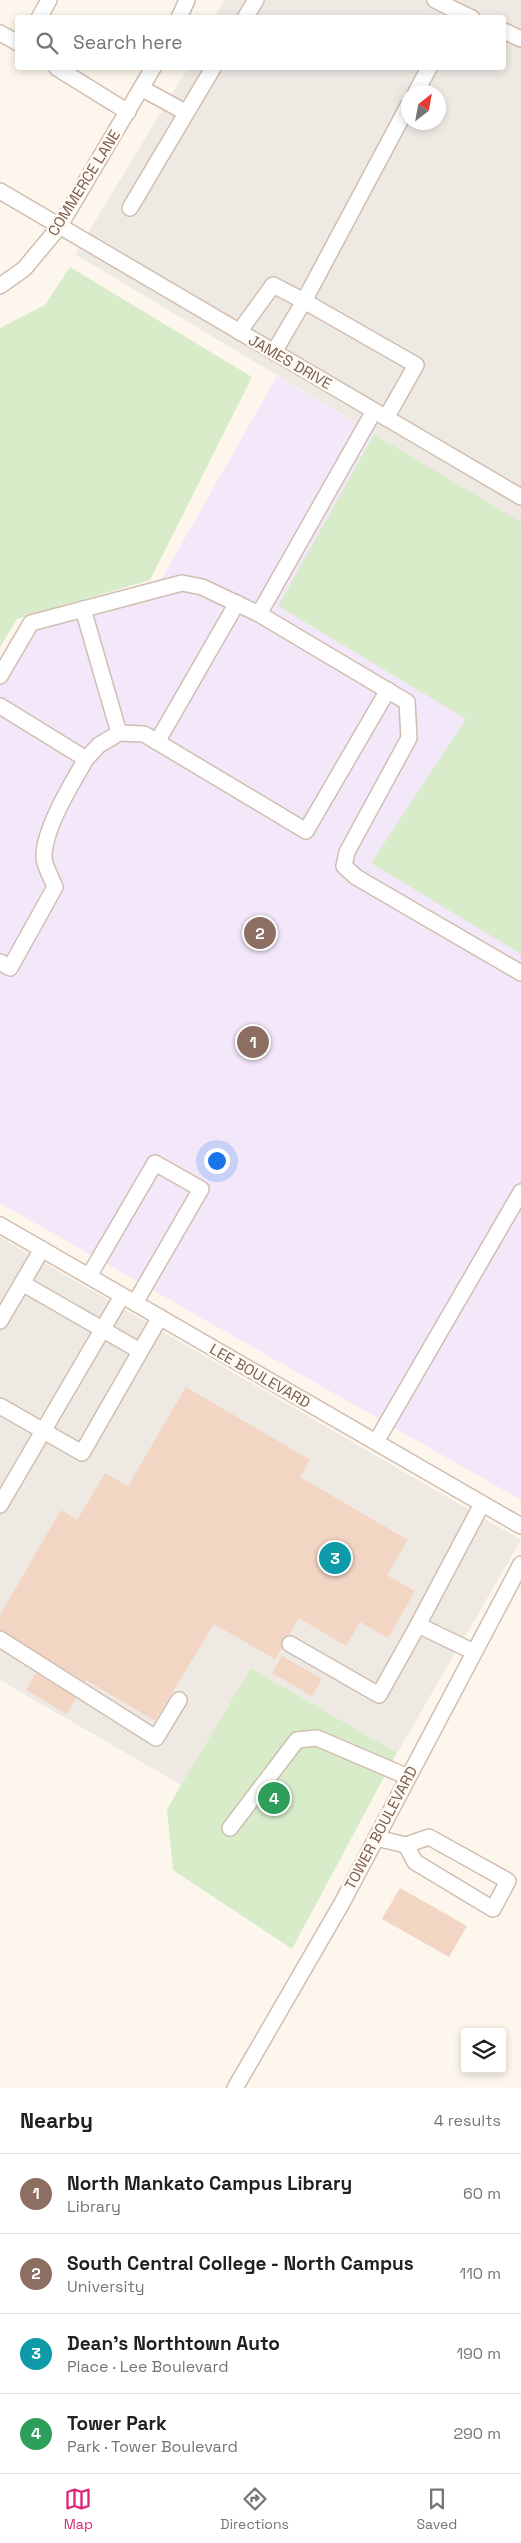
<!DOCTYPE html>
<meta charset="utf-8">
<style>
:root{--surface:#fff;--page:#f6f6f6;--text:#202124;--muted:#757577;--line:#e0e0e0;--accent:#db2777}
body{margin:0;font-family:"Space Grotesk",sans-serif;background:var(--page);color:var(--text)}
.controls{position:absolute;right:15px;bottom:15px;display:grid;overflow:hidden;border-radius:5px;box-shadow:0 2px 8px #0003}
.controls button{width:45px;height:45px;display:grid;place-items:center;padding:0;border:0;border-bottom:1px solid var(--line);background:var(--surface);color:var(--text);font:25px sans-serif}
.compass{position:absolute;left:401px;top:85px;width:45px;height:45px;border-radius:50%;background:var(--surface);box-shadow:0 2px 8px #0003;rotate:31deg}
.you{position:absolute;left:216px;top:1160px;width:18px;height:18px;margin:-12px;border:4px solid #fff;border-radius:50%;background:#1a73e8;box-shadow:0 0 0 8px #1a73e833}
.badge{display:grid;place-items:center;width:32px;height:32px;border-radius:50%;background:var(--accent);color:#fff;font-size:16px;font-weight:700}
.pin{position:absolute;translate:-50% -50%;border:2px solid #fff;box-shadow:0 1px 5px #0006}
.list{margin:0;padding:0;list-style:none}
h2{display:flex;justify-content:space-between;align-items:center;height:65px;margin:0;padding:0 20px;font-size:21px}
h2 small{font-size:16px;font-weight:400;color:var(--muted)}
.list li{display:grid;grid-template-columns:32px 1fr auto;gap:15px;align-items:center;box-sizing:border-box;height:80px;padding:0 20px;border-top:1px solid var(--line)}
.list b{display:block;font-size:19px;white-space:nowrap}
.list p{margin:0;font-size:16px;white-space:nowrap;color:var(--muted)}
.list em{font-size:16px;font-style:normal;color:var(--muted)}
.icon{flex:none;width:28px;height:28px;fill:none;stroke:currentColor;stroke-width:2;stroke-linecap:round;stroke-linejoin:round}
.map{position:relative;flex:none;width:521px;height:2088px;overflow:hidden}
.search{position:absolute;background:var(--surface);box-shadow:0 2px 8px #0003;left:15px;right:15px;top:15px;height:55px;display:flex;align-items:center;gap:12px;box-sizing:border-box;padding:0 18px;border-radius:5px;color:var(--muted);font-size:19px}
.sheet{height:385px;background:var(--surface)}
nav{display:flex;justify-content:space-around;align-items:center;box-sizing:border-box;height:70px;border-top:1px solid var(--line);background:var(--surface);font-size:14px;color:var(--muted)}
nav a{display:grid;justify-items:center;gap:2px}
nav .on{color:var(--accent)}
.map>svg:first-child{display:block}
.industrial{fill:#efe9e4;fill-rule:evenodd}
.education{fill:#f3e8fa}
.green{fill:#d8ecc9}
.building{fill:#f3d5c3}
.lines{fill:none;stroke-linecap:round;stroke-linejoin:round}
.minor-casing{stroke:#d1beb0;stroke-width:18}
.minor{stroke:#fff;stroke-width:15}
.labels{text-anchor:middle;stroke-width:5;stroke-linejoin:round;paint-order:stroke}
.street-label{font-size:15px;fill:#7a5c4d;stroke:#fffaf3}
</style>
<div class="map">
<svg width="521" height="2088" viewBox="0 0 521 2088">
<rect width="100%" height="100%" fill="#fdf6ec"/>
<g class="industrial">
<path d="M 224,0 L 521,0 L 521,522 L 75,254 L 188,68 L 504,68 L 504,18 L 215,17 ZM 408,92 L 438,92 L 438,122 L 408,122 Z"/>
<polygon points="0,1237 521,1540 397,1753 251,1668 183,1786 0,1680"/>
</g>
<polygon class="education" points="277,376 521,522 521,1500 0,1203 0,664 28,617 157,587"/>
<g class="green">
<polygon points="70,267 252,377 150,580 17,619 0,647 0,328 45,305"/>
<polygon points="374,434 521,522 521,954 371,863 466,719 278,606"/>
<polygon points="251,1668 397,1753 292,1949 173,1870 167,1809"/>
</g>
<g class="building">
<polygon points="186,1387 310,1460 300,1477 408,1540 387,1575 415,1591 388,1638 360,1622 346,1646 299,1618 289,1635 282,1640 282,1648 275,1659 214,1624 155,1721 86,1680 85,1682 0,1630 0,1615 61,1510 77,1520 105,1473 128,1486"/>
<polygon points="282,1656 322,1679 312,1696 272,1673"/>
<polygon points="36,1673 76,1698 67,1714 26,1690"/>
<polygon points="400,1888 467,1926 449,1957 382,1919"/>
</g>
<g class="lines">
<g class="minor-casing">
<g id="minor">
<polyline points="435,0 459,12"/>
<polyline points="39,18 49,0"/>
<polyline points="179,18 187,0"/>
<polyline points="245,18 256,0"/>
<polyline points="456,18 459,12 472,18"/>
<polyline points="504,31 521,39"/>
<polyline points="0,33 18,43"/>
<polyline points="57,68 128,112"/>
<polyline points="141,88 185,112"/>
<polyline points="416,92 429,68"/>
<polyline points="0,191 521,497"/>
<polyline points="130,208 213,68"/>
<polyline points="0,286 24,269 59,227 153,68"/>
<polyline points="239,332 273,285 304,301 274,352"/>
<polyline points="386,418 416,365 304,301 408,106"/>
<polyline points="83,609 119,733 99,745 86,759"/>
<polyline points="259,614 374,411"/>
<polyline points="0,676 31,623 182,583 202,587 259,614 407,702 409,738 347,852 344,866 356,877 521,973"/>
<path d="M 0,706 L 86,759 C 72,783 43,830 44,858 C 45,867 52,879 55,887 L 10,968 L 0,962"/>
<polyline points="119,733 144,734 306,831 388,690"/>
<polyline points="157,742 237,603"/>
<polyline points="0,1225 521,1526"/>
<polyline points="89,1276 155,1163 201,1189 135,1303"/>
<polyline points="22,1283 140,1351"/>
<polyline points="0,1321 42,1249"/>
<polyline points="0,1406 82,1453 160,1317"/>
<polyline points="376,1442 521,1192"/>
<polyline points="0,1505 122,1296"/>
<polyline points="0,1639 156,1738 179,1700"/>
<polyline points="290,1644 379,1695 418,1625"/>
<polyline points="474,1652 418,1625 482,1504"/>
<polyline points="230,1828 297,1740 317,1738 408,1777"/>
<polyline points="376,1838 406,1845 429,1837 508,1881 493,1909 415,1862 406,1845"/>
<polyline points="235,2088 342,1903 521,1564"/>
</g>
</g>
<use href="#minor" class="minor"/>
</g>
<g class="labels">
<g class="street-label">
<text transform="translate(84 183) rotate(-58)" y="5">COMMERCE LANE</text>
<text transform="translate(290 362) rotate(30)" y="5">JAMES DRIVE</text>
<text transform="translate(260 1376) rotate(30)" y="5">LEE BOULEVARD</text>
<text transform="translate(381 1828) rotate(-62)" y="5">TOWER BOULEVARD</text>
</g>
</g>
</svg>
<div class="controls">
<button><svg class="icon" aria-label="layers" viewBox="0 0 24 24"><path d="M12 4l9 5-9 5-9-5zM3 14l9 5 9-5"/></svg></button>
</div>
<svg class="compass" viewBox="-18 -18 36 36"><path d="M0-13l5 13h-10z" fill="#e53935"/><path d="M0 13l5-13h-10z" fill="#757577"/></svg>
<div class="you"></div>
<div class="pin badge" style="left:253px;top:1042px;background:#8d6e63">1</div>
<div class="pin badge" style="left:260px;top:933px;background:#8d6e63">2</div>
<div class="pin badge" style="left:335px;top:1558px;background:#0f9aa8">3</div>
<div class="pin badge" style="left:274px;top:1798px;background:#2e9e5b">4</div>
<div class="search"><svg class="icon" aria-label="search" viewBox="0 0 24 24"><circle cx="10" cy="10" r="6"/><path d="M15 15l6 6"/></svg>Search here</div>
</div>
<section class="sheet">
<h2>Nearby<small>4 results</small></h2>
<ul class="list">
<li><span class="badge" style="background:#8d6e63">1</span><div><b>North Mankato Campus Library</b><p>Library</p></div><em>60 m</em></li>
<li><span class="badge" style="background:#8d6e63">2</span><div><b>South Central College - North Campus</b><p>University</p></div><em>110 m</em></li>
<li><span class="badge" style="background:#0f9aa8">3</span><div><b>Dean's Northtown Auto</b><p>Place · Lee Boulevard</p></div><em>190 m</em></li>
<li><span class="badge" style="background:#2e9e5b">4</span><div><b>Tower Park</b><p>Park · Tower Boulevard</p></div><em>290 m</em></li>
</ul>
</section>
<nav>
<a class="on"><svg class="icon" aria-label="map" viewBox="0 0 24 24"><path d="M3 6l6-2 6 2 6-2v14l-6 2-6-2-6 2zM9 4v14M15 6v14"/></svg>Map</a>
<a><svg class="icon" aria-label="directions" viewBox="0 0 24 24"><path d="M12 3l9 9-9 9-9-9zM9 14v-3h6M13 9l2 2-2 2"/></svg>Directions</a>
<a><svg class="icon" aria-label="saved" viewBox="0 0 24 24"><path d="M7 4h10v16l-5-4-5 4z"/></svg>Saved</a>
</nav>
